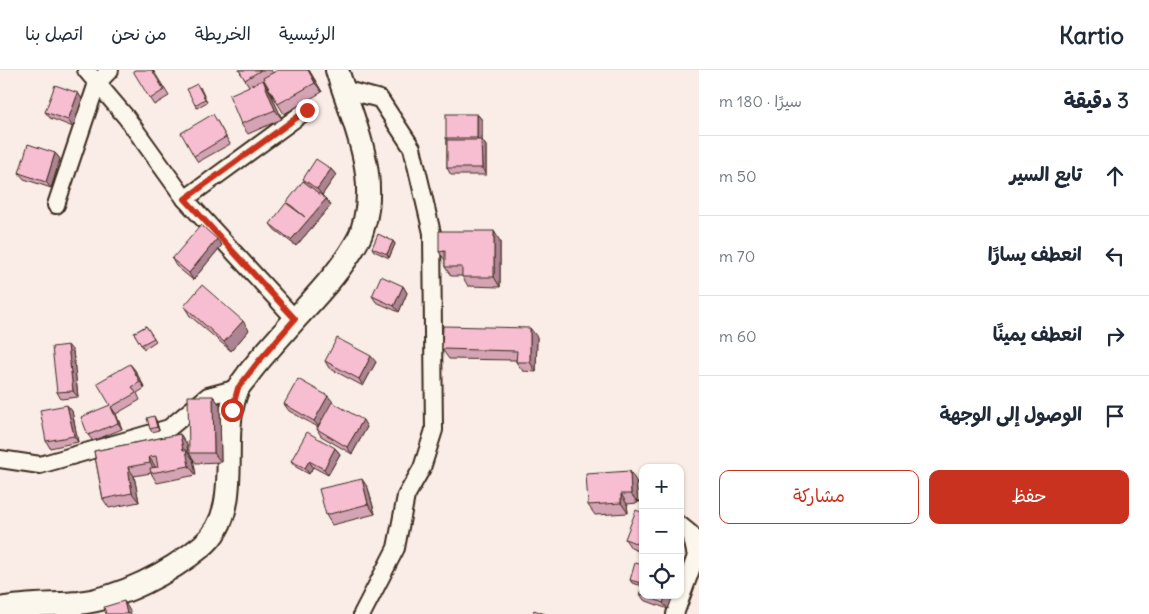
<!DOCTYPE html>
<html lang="ar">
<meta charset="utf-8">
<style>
:root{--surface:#fff;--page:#f6f6f7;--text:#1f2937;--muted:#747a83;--line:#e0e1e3;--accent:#c8321e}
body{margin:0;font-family:Delius,"Playpen Sans Arabic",sans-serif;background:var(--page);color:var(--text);direction:rtl}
.controls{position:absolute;right:15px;bottom:15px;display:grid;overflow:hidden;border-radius:10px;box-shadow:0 1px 4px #0004}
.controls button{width:45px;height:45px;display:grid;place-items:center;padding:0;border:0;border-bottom:1px solid var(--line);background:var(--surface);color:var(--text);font:25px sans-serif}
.stop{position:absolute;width:15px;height:15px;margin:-11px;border:4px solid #c8321e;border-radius:50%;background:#fff}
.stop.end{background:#c8321e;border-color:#fff;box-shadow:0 1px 5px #0008}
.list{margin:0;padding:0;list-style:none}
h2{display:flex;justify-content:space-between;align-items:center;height:65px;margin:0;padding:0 20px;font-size:21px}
h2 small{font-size:16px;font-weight:400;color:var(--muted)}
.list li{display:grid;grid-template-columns:32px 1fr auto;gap:15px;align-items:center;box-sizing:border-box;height:80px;padding:0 20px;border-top:1px solid var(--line)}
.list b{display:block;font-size:19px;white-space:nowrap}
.list em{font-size:16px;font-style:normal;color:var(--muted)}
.actions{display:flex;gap:10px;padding:15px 20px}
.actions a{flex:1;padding:11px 0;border:1px solid var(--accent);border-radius:10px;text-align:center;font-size:18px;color:var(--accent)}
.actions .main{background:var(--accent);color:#fff}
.icon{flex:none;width:28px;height:28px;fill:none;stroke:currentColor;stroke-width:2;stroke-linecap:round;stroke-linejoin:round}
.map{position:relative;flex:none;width:699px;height:544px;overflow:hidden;direction:ltr}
header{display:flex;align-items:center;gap:30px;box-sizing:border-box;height:70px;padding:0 25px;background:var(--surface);border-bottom:1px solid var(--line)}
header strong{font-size:24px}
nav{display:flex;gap:28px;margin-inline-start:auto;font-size:18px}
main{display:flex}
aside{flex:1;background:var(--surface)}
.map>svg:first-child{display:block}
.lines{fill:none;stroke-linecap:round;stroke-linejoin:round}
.street-casing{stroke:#3b2a1e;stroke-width:20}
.secondary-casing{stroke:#3b2a1e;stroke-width:26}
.street{stroke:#fbf7ec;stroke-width:16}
.secondary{stroke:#fbf7ec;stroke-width:22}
.wall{fill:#d4a3b4;stroke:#3b2a1e}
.shaded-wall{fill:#ad8592;stroke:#3b2a1e}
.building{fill:#f7bed1;stroke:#3b2a1e}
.route{stroke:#c8321e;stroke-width:6}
</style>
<header>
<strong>Kartio</strong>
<nav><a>الرئيسية</a><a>الخريطة</a><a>من نحن</a><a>اتصل بنا</a></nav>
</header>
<main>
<aside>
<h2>3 دقيقة<small>سيرًا · 180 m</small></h2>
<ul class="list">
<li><svg class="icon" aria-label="ahead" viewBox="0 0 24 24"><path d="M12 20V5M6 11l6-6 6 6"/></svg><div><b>تابع السير</b></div><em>50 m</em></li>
<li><svg class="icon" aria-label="left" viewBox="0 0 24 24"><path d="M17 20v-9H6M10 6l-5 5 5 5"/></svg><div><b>انعطف يسارًا</b></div><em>70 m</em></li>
<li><svg class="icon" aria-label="right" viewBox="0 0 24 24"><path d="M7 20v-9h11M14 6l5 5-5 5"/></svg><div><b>انعطف يمينًا</b></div><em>60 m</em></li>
<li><svg class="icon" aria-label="arrive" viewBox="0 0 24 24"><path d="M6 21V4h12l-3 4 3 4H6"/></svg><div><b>الوصول إلى الوجهة</b></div></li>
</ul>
<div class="actions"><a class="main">حفظ</a><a>مشاركة</a></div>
</aside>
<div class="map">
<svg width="699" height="544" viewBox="0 0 699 544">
<rect width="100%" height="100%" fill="#faece7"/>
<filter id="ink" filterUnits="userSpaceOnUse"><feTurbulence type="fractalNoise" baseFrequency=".02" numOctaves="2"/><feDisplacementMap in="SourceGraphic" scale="10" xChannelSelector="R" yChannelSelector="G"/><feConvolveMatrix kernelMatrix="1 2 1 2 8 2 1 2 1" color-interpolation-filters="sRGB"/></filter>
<g filter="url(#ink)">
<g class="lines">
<g class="street-casing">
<g id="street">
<polyline points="86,0 126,47 185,129 295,249"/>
<polyline points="343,19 380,29 412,78 432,163 434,360 422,398 406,426 396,478 362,544"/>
<polyline points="185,129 307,40"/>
<polyline points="56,135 97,13 110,0"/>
<polyline points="0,389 40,395 131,369 169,358 208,326 238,318"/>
<polyline points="641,421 643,423"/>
<polyline points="675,544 696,486 691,464 680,455"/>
</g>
</g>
<g class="secondary-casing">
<path id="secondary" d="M 0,539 C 26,534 53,535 79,533 C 121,528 169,503 202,476 C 247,439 216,366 238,318 C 241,313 246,308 249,303 C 262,286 277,270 291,254 C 315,227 342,200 359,168 C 362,163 363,156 365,150 C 377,99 352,48 337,0"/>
</g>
<use href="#street" class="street"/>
<use href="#secondary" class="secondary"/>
</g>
<g class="wall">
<polygon points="153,0 169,26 154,35 150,29"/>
<polygon points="239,0 271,0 273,3 278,0 309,0 322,22 284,44 278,34 269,20 282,49 248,64 241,54 249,16"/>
<polygon points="200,17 207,32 197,38 195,35"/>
<polygon points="78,23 82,29 73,57 50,48 45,42"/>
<polygon points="477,44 482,50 482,70 486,76 486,105 451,105 447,98 447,70 446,68"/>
<polygon points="217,51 230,74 198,92 194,86"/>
<polygon points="55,83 60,89 51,118 24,109 19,103"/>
<polygon points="331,99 336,105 322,125 326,129 331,135 296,176 275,160 270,154 289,135 287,132 305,112 303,109"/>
<polygon points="217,169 222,175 193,210 176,196 172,189"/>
<polygon points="393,171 395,174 389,188 374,181 372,178"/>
<polygon points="500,171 500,217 468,216 462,206 451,206 445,197 445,190 439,182"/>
<polygon points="403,216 407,223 399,242 376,232 372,226"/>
<polygon points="184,236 249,260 231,281 190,246"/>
<polygon points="146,256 156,271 144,279 134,263"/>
<polygon points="537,267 536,302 523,301 516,292 516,290 449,289 442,279"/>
<polygon points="73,281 78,327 61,329 57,322"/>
<polygon points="325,291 376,292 363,316 329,298"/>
<polygon points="130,294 145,318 137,323 140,330 116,344 122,359 93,371 88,365 110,335"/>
<polygon points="213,326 220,335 221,392 196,393 189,383"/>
<polygon points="328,326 332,332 367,357 352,384 321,366 317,359 318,357 289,341 284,334"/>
<polygon points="67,335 72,341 78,372 50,378 46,371"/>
<polygon points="156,350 159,360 152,362 150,359"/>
<polygon points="180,364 187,374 188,383 193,389 196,405 157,413 151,403 134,406 139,432 109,438 103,429 94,381"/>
<polygon points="335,378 340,384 328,405 313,397 309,404 296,397 291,391"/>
<polygon points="636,411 638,433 627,434 628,443 595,445 588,435"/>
<polygon points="368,418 375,444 332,455 326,445"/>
<polygon points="643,443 643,483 631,478 625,469"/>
<polygon points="643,495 643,525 673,525 668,539 644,530 640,524 643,516 632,513 630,510"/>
</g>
<g class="shaded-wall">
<polygon points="308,0 309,0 322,22 315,13"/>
<polygon points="263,10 269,20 282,49 275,40"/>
<polygon points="78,23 82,29 73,57 68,50"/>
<polygon points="477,44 482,50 482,70 486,76 486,105 482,98 481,74 477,68"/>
<polygon points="55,83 60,89 51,118 46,112"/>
<polygon points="331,99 336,105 322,125 317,119"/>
<polygon points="326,129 331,135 296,176 291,170"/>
<polygon points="494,161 500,171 500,217 494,207"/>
<polygon points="217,169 222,175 193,210 189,203"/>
<polygon points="393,171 395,174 389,188 387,184"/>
<polygon points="403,216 407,223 399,242 394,236"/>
<polygon points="243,251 249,260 231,281 224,272"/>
<polygon points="530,258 537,267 536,302 530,292"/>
<polygon points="68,275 73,281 78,327 73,321"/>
<polygon points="371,286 376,292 363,316 359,309"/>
<polygon points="130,294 135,300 145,318 140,312"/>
<polygon points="213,326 220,335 221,392 214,383"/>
<polygon points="328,326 333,332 319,357 314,351"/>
<polygon points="67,335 72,341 78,372 74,366"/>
<polygon points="111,337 116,344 122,359 118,353"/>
<polygon points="154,346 156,350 159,360 157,357"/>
<polygon points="363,350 367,357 352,384 347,377"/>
<polygon points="180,364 187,374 188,383 193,389 196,405 189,396 183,380"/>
<polygon points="335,378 340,384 328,405 324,399"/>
<polygon points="149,387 155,396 156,402 150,393"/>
<polygon points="309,391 313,397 309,404 305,398"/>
<polygon points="128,397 134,406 139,432 132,423"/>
<polygon points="630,401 636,411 638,433 631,424"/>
<polygon points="362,409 368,418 375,444 368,434"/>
<polygon points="621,424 627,434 628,443 621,433"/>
<polygon points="681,501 684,504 680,513 680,504"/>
<polygon points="666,525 673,526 668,539 663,533"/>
<polygon points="124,531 130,541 131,544 127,544"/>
</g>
<g class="building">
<polygon points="135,0 152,0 164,20 150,29 133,1"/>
<polygon points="239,0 261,0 245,10"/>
<polygon points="278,0 308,0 315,13 278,34 263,8"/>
<polygon points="263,10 275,40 241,54 229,25"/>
<polygon points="197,14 205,29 195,35 187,19"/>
<polygon points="55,15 78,23 68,50 45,42"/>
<polygon points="213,44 226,67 194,86 181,63"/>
<rect x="446" y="44" width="31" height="24"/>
<polygon points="447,70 481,70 482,98 447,98"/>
<polygon points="28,74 55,83 46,112 19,103"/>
<polygon points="316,89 331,99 317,119 303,109"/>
<polygon points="303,111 326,129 291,170 270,154 286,133 305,147 287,132"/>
<polygon points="201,155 217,169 189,203 172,189"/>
<polygon points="439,161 494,161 494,207 462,207 462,197 445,197 445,181 439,182"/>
<polygon points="378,164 393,171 387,184 372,178"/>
<polygon points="381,206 403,216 394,236 372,226"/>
<polygon points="202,215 243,251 224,272 184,236"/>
<polygon points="146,256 154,268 141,275 134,263"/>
<polygon points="443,256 530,258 530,292 516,292 517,281 442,279"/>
<polygon points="337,268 371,286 359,309 325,291"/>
<polygon points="68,275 73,321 57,322 52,277"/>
<polygon points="130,294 140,312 132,317 136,323 111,337 118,353 88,365 81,347 110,335 97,313"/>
<polygon points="298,309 328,326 314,351 284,334"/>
<polygon points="188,326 213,326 214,383 189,383"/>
<polygon points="332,332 363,350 347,377 317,359"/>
<polygon points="67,335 74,366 46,371 40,340"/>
<polygon points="154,346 157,357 150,359 147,348"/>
<polygon points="307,362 335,378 324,399 309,391 305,398 291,391"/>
<polygon points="180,364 183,380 186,380 189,396 151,403 150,398 158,397 156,386 149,387 150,393 128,397 132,423 103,429 94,381"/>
<polygon points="630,401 631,424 621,424 621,433 588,435 586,404"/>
<polygon points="362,409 368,434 326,445 319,419"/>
<polygon points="636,440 643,443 643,476 625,469"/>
<polygon points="635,493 643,495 643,508 641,513 630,510"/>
<polygon points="643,515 643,525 640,524"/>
<polygon points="644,525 666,525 663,533"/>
<polygon points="124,531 127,544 106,544 104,537"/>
<polygon points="534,540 545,544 533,544"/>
</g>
</g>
<g class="lines" filter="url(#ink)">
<polyline class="route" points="232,340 238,318 258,292 295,249 185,129 307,40"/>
</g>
</svg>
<div class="controls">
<button>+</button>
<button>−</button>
<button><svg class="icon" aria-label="locate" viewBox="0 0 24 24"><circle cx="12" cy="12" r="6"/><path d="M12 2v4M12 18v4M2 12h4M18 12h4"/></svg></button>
</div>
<div class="stop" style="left:232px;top:340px"></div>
<div class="stop end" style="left:307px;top:40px"></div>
</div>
</main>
